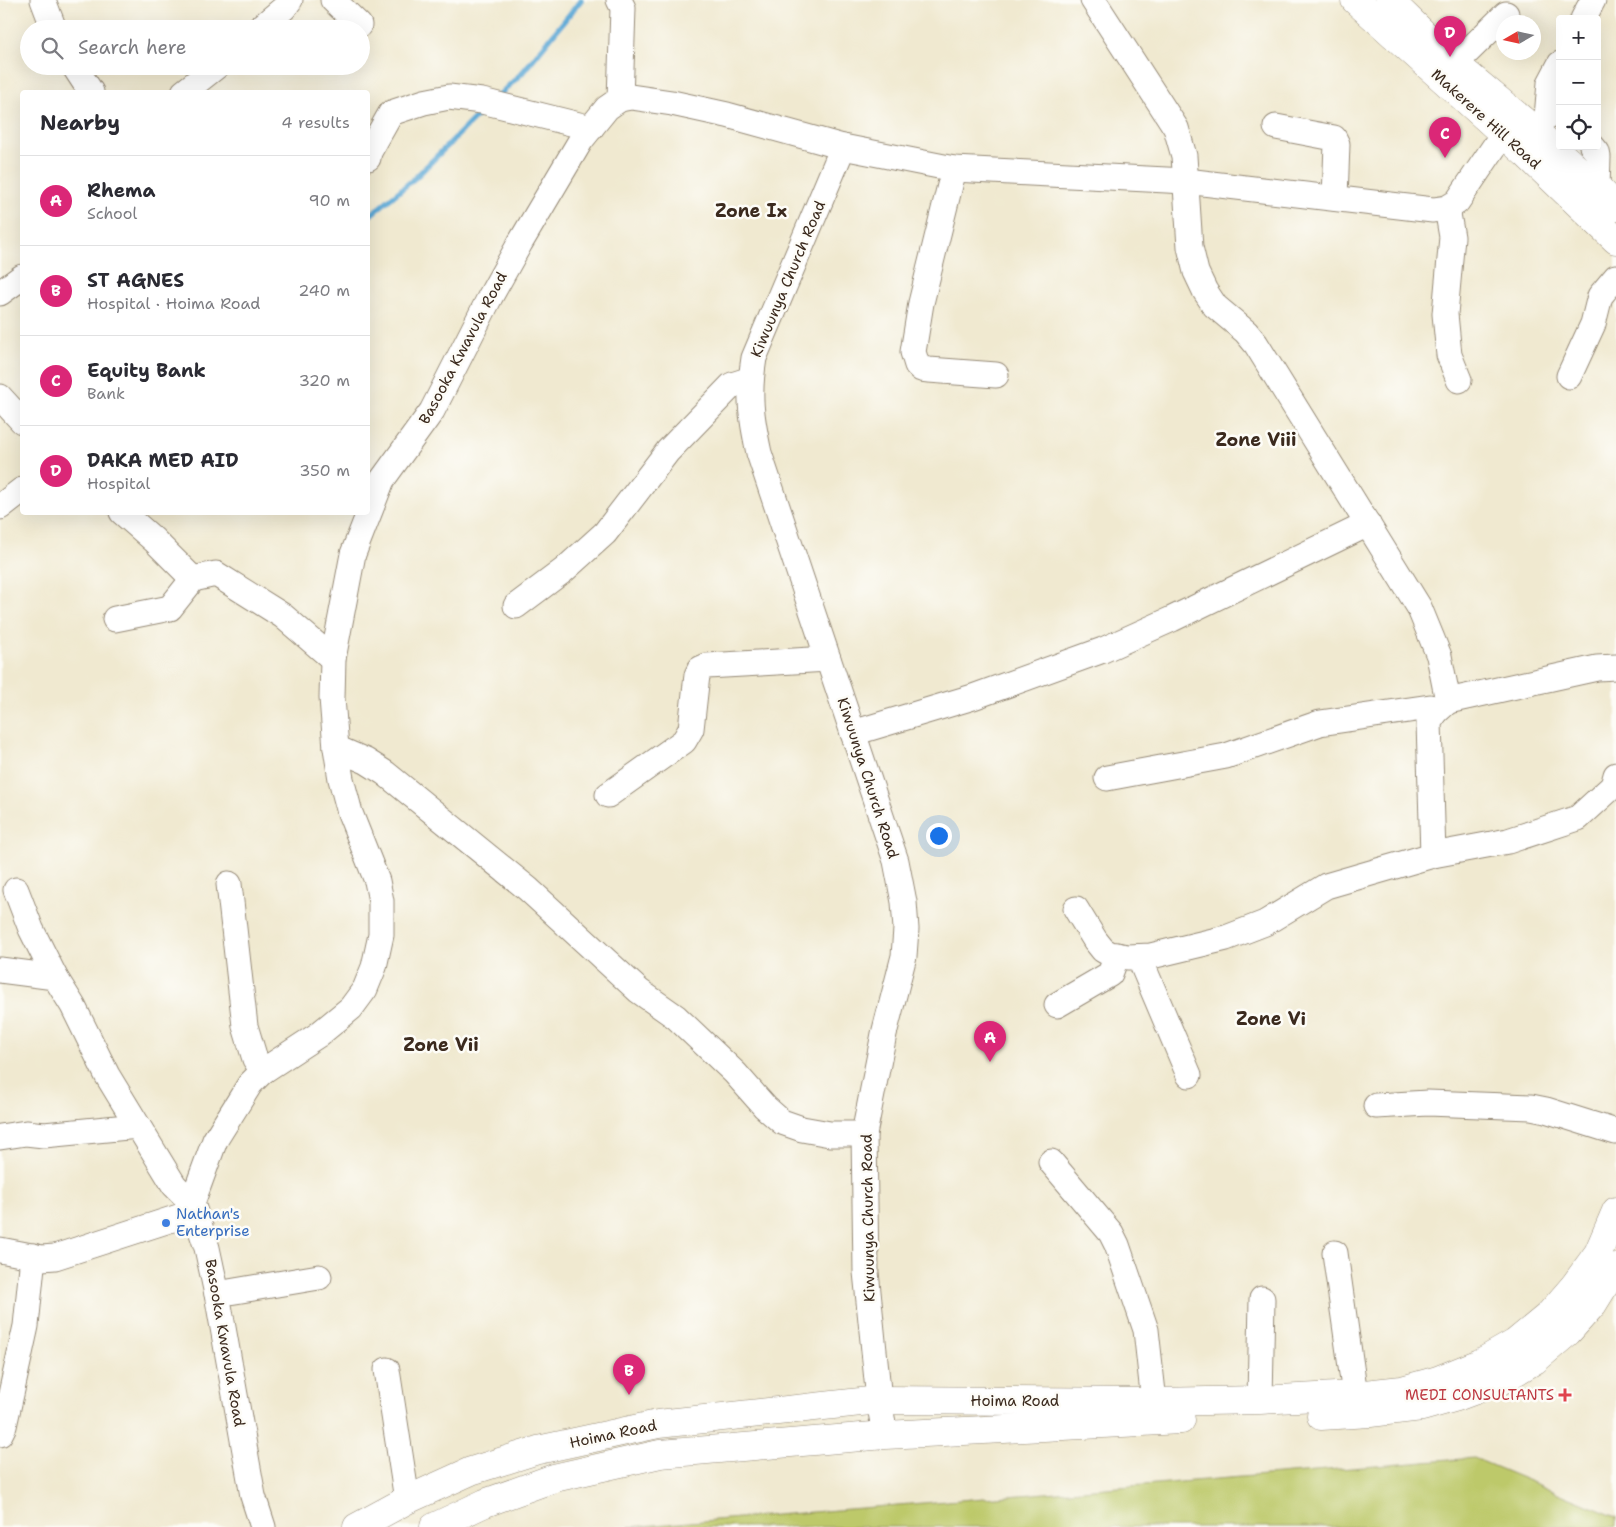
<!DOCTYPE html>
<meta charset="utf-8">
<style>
:root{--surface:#fff;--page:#f2f2f3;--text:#2b2b33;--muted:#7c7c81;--line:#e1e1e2;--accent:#db2777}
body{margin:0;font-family:"Shantell Sans",sans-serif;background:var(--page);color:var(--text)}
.controls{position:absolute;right:15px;top:15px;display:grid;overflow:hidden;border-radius:5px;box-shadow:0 5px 20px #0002}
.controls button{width:45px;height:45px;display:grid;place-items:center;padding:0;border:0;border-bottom:1px solid var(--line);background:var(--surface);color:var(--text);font:25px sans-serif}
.compass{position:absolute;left:1496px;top:15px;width:45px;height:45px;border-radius:50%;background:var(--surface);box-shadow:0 5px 20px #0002;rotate:261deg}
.you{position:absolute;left:938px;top:835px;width:18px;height:18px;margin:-12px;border:4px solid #fff;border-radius:50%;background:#1a73e8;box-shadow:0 0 0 8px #1a73e833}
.badge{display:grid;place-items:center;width:32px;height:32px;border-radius:50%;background:var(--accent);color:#fff;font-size:16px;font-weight:700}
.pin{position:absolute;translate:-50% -41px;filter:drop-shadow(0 1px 2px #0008)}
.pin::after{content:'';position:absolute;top:26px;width:18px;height:15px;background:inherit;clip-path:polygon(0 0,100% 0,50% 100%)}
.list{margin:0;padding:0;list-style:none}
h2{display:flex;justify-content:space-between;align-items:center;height:65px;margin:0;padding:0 20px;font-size:21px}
h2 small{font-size:16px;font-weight:400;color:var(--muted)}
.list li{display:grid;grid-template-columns:32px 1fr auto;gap:15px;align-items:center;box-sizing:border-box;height:90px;padding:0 20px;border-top:1px solid var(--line)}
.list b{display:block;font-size:19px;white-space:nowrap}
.list p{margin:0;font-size:16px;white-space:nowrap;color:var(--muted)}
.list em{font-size:16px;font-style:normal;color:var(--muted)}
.icon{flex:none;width:28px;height:28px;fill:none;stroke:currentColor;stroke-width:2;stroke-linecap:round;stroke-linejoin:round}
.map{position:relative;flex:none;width:1616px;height:1527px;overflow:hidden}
.search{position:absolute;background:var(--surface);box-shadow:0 5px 20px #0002;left:20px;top:20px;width:350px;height:55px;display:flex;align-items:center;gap:12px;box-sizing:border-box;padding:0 18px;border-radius:28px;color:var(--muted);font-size:19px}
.panel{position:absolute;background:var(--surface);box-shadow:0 5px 20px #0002;left:20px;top:90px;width:350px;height:425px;border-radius:5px}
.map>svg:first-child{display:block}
.green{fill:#bdc96b;stroke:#7c7a44}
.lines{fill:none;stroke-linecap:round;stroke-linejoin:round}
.stream{stroke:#5ca8d5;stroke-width:5.5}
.minor-casing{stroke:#968a77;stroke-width:27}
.major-casing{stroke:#968a77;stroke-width:29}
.minor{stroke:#fff;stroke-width:25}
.major{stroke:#fff;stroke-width:28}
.shop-dot{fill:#3f7fe0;stroke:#fdfcf7;stroke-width:2}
.health-dot{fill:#e0444e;stroke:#fdfcf7;stroke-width:2}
.labels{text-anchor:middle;stroke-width:5;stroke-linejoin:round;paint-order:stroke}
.street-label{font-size:15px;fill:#3b2a1e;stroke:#fdfcf7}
.shop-label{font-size:15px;fill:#366cbe;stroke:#fdfcf7;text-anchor:start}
.health-label{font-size:15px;fill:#be3a42;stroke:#fdfcf7;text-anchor:end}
.quarter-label{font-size:18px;font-weight:bold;fill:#3b2a1e;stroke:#fdfcf7}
</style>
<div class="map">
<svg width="1616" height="1527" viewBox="0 0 1616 1527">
<rect width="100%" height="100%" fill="#fdfcf7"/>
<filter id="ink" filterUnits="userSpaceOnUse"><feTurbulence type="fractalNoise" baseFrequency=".02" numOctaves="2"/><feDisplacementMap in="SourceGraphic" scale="10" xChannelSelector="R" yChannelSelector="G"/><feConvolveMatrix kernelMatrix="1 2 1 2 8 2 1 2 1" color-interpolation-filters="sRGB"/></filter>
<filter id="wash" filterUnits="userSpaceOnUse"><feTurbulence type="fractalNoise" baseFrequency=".0096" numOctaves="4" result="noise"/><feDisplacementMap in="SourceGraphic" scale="20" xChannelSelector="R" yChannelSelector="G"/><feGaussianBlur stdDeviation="1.12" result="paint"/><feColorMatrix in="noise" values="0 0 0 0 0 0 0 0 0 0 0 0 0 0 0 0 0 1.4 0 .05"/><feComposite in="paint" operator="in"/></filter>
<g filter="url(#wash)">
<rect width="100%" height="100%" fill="#f0e9d0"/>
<polygon class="green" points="1474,1458 1616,1517 1616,1527 629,1527"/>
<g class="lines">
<g class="stream">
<polyline points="496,98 522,73 581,0"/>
<polyline points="368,217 415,178 485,108"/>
</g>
</g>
</g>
<g filter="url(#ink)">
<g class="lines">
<g class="minor-casing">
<g id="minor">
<polyline points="43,0 54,29"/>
<polyline points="333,0 359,25"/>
<polyline points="619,0 623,8 620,99"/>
<polyline points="1093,0 1176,128 1184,156 1190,247 1196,272 1205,291 1215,306 1246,332 1256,344 1419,607 1439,656 1448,701 1597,668 1616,667"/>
<polyline points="1583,19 1593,0"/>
<polyline points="259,29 284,8 290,0"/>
<polyline points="1455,64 1506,14"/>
<polyline points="74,66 91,92"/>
<polyline points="184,92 217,66"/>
<polyline points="1547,117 1550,83 1560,64"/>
<polyline points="1276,127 1334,138 1337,144 1335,198"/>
<polyline points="1592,146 1597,152 1598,157 1597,187"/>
<path d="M 843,147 L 754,358 C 748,395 751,416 759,453 L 896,861 L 904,902 L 906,929 L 904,956 L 884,1034 L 864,1134 L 866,1272 L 879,1400 L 885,1435"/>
<polyline points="368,158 369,152 391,113 424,102 449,97 482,101 591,128"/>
<polyline points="954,169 921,303 913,352 917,365 921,369 929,370 996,375"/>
<polyline points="1447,208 1452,237 1445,314 1449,355 1459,380"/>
<polyline points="0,293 22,277"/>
<polyline points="1569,376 1593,324 1600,296 1616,277"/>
<polyline points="0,397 22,421"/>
<polyline points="0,507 22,490"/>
<polyline points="122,512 154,540 193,579"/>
<polyline points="516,606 564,570 605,533 668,451 732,385 751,379"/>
<polyline points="115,619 170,608 193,579 216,574 283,616 333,659"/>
<polyline points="853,733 973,697 1103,650 1172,619 1368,524"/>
<polyline points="336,748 366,761 385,773 528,889 639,991 676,1017 735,1073 765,1107 782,1122 802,1129 830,1134 864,1134"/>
<polyline points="1107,778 1226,756 1320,723 1430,707 1436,712"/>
<polyline points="608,795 684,741 691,729 697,675 700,669 707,666 828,659"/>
<polyline points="1433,855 1429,722 1436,712 1447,702"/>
<polyline points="229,884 245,1026 255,1059 263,1071"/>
<polyline points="16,890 31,929 55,977 73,1006 107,1075 174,1185 192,1203"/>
<polyline points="1076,909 1095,940 1103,950 1110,954 1128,957 1151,956 1226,938 1265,923 1326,886 1433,855 1508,841 1578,818 1613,786 1616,775"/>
<polyline points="1139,957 1189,1075"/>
<polyline points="0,970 55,977"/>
<polyline points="1057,1005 1110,974 1117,955"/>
<polyline points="1376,1106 1428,1103 1531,1107 1546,1110 1616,1132"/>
<polyline points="0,1137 26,1133 44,1135 138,1126"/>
<polyline points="1051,1162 1111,1233 1117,1245 1146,1330 1154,1402"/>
<polyline points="0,1250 42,1258 55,1257 194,1212"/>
<polyline points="1335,1253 1355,1395"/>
<polyline points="217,1294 319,1277"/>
<polyline points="387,1370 407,1500"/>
<polyline points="1260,1400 1262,1299"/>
<polyline points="0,1434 4,1426 26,1326 33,1256"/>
<polyline points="263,1527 253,1496 217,1294 207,1248 192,1203 215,1140 250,1084 263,1071 318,1035 351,1008 365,989 374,967 381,935 381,901 377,881 350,813 341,779 336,748 332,698 333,659 353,554 382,480 432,411 490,297 520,243 581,140 607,108 620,99 631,97 672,103 727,115 843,147 954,169 1186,181 1433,210 1447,208 1457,202 1503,134"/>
</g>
</g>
<g class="major-casing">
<g id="major">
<polyline points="1355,0 1526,154 1616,240"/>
<polyline points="1389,0 1455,64 1526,123 1597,187 1616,207"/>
<polyline points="1321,1416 1370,1413 1422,1407 1457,1397 1500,1381 1535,1360 1568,1332 1593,1304 1616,1267"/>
<polyline points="357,1527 407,1500 471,1471 538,1450 658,1424 879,1400 1154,1402 1260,1400 1355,1395 1402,1390 1438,1380 1480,1363 1515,1343 1549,1315 1574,1286 1598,1253 1616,1211"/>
<polyline points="434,1527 485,1503 554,1478 660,1454 885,1435 1181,1420"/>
</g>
</g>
<use href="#minor" class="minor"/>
<use href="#major" class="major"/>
</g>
</g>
<circle class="shop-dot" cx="166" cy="1223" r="5"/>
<path class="health-dot" d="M1562.5 1387.5h5v5h5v5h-5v5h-5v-5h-5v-5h5z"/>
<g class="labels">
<g class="street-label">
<text transform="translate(1486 119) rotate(42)" y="5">Makerere Hill Road</text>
<text transform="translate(788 279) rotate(-67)" y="5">Kiwuunya Church Road</text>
<text transform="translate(463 348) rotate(-62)" y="5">Basooka Kwavula Road</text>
<text transform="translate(868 778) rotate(72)" y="5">Kiwuunya Church Road</text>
<text transform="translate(868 1218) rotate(-91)" y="5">Kiwuunya Church Road</text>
<text transform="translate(225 1343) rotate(80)" y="5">Basooka Kwavula Road</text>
<text x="1015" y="1406">Hoima Road</text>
<text transform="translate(613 1434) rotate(-12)" y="5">Hoima Road</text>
</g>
<g class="shop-label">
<text x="176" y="1219">Nathan's<tspan x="176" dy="17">Enterprise</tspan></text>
</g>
<g class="health-label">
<text x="1554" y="1400">MEDI CONSULTANTS</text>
</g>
<g class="quarter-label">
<text x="751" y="217">Zone Ix</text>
<text x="1256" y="446">Zone Viii</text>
<text x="1271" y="1025">Zone Vi</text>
<text x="441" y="1051">Zone Vii</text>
</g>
</g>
</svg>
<div class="controls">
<button>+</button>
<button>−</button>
<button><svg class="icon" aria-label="locate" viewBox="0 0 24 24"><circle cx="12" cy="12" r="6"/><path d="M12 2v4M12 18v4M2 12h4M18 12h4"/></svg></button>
</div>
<svg class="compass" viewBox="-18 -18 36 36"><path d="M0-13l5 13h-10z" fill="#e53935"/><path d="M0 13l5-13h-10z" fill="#7c7c81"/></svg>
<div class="you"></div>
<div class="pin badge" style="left:990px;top:1062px">A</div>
<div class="pin badge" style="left:629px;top:1395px">B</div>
<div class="pin badge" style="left:1445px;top:158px">C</div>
<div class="pin badge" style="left:1450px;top:57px">D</div>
<div class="search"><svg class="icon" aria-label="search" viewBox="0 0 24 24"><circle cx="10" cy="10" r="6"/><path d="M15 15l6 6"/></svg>Search here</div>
<section class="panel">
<h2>Nearby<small>4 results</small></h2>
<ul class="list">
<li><span class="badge">A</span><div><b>Rhema</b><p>School</p></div><em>90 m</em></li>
<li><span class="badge">B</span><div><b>ST AGNES</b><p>Hospital · Hoima Road</p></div><em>240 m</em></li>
<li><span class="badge">C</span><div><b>Equity Bank</b><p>Bank</p></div><em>320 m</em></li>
<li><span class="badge">D</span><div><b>DAKA MED AID</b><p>Hospital</p></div><em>350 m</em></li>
</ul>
</section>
</div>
